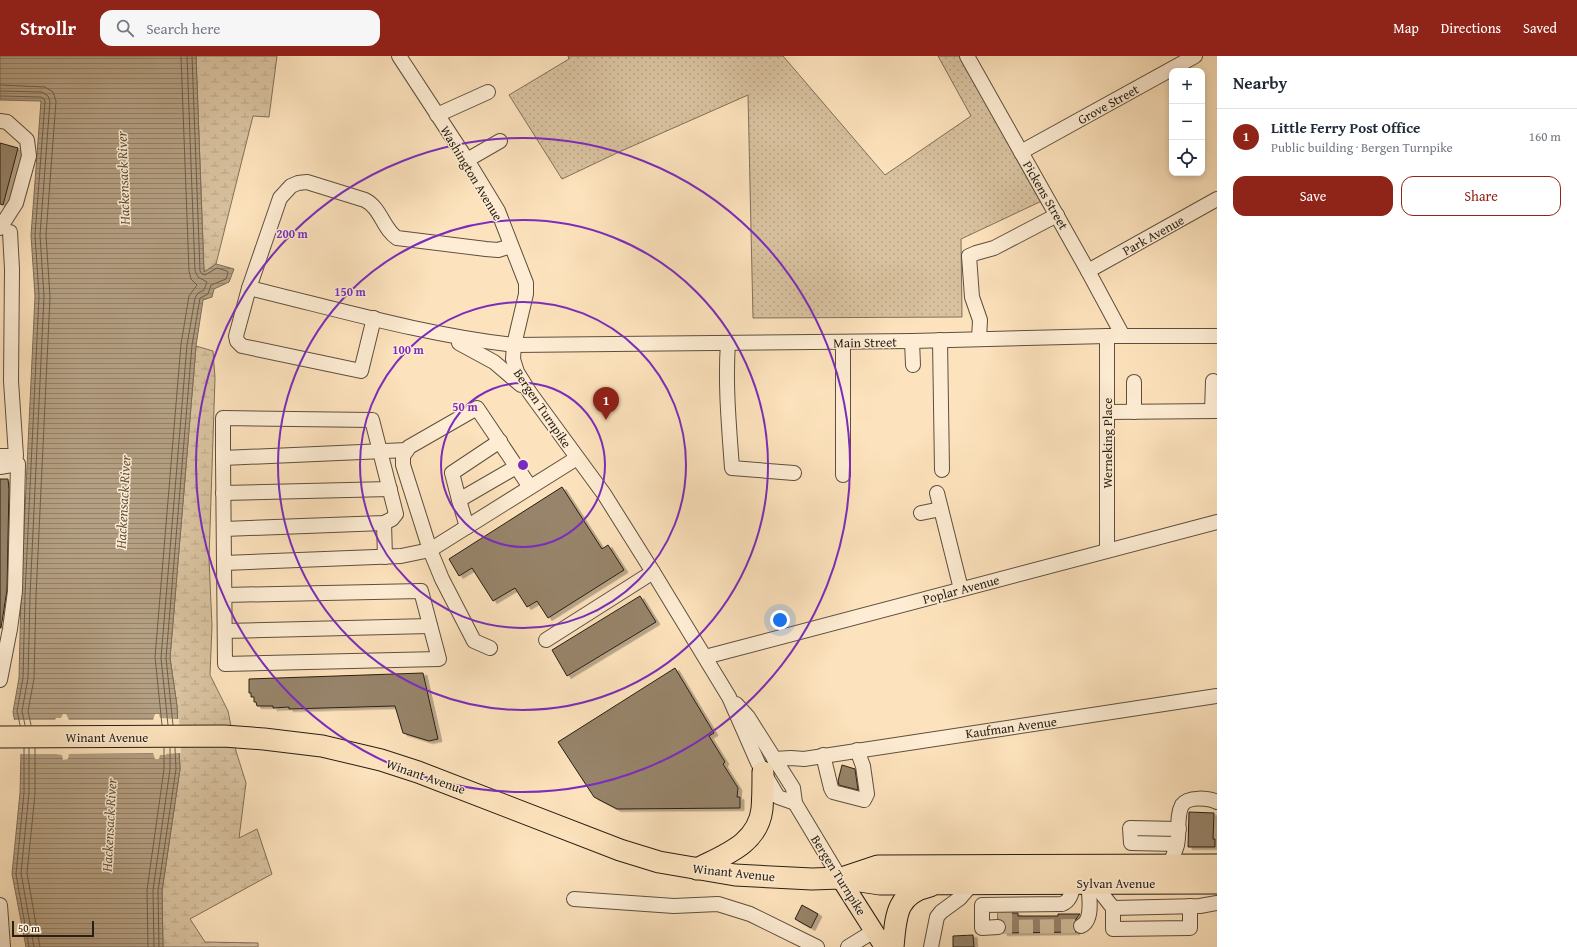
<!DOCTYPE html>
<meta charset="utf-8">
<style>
:root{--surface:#fff;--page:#f6f6f7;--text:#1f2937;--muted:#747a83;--line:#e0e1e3;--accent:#8f2418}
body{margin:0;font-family:"Gentium Book Plus",serif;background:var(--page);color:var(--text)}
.controls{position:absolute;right:12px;top:12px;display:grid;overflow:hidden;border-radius:8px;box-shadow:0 2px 6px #0003}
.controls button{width:36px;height:36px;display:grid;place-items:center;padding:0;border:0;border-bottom:1px solid var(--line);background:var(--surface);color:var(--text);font:20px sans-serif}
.scale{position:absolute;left:12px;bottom:10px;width:82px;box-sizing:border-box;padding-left:4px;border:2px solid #281e13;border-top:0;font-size:11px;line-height:14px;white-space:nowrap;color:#281e13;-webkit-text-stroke:3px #feedd4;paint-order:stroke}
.you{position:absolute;left:780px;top:564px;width:14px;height:14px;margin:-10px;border:3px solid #fff;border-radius:50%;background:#1a73e8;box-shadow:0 0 0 6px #1a73e833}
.badge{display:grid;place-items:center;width:26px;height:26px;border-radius:50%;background:var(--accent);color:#fff;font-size:13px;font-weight:700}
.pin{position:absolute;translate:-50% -33px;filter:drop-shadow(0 1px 2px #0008)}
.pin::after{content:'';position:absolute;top:21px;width:14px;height:12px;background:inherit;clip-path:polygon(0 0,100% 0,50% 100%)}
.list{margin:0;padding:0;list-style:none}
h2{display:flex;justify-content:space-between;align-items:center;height:52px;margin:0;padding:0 16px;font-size:17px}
h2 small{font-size:13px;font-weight:400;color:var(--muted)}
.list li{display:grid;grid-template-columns:26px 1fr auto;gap:12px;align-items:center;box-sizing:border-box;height:56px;padding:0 16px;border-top:1px solid var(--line)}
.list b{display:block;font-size:15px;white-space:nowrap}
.list p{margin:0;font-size:13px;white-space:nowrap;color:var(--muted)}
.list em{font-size:13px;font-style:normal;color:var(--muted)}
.actions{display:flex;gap:8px;padding:12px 16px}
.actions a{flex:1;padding:9px 0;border:1px solid var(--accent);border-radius:12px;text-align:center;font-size:14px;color:var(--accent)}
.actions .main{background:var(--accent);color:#fff}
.icon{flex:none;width:22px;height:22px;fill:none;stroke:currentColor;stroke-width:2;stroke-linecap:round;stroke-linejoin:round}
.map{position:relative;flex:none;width:1217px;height:891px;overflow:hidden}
header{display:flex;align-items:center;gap:24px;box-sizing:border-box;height:56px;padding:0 20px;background:var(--accent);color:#fff}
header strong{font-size:19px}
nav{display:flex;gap:22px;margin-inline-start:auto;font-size:14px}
.search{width:280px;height:36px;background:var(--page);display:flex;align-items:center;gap:10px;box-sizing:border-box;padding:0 14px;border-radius:12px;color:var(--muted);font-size:15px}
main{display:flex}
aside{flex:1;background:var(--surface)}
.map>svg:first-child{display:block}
.wetland{fill:url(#wetland-marsh);stroke:#80705a}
.park{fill:url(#park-dots);stroke:#80705a}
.water{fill:url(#water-rules);stroke:#7d6c56}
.pier{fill:#fde3bd}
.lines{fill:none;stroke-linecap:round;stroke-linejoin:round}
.shore{stroke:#6e5f4b;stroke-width:1}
.building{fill:#97846b;stroke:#281e13;filter:url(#shadow)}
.minor-tunnel{stroke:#d2bc9b;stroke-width:14;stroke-dasharray:14 7;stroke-linecap:butt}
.minor-casing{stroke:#5d4f3e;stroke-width:16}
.major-casing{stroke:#281e13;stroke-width:20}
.highway-casing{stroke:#281e13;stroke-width:23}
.minor{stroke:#feedd4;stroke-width:14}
.major{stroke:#fde3bd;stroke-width:18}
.highway{stroke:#fde3bd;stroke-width:21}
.ring{fill:none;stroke:#7b2cbf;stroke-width:2}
.labels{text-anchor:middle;stroke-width:3;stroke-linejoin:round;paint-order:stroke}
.street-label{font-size:13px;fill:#281e13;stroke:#feedd4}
.water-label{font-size:14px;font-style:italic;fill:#605240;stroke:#feedd4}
.centre{fill:#7b2cbf;stroke:#feedd4;stroke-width:2}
.ring-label{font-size:12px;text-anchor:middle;font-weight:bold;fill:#7b2cbf;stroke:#feedd4;stroke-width:3;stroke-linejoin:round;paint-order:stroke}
</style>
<header>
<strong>Strollr</strong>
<div class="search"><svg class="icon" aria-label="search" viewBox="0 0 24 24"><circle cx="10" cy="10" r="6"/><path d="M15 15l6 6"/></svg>Search here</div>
<nav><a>Map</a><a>Directions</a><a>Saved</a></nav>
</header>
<main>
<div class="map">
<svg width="1217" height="891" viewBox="0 0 1217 891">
<defs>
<pattern id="wetland-marsh" width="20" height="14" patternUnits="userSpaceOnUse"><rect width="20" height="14" fill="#d9c2a0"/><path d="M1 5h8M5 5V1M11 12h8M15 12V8" fill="none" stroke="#baa689"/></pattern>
<pattern id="park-dots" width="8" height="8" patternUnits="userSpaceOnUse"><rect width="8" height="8" fill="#d9c2a0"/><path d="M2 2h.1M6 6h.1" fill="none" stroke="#baa689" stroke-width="1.8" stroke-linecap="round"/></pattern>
<pattern id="water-rules" width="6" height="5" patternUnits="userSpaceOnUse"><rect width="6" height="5" fill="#b5a083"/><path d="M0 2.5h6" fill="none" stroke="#93826a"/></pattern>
<filter id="shadow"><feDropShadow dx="4" dy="2.5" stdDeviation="0" flood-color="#0004"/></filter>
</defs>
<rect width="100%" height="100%" fill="#fde3bd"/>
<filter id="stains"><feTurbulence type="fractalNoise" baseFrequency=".005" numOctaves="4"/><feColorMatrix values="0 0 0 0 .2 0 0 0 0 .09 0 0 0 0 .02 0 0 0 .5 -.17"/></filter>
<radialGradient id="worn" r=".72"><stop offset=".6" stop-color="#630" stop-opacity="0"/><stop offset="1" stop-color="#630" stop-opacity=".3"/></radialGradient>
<g class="wetland">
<polygon points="196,0 277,0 269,61 253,60 216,208 204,216"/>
<polygon points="196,290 213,295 215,322 209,503 212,570 210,619 228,655 236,695 246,727 239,782 257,773 272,818 190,863 205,886 258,887 258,891 163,891 162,835 180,713 177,650 170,602"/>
</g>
<polygon class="park" points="568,0 783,0 885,119 971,60 938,0 966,0 1046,143 961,183 962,261 753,262 748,39 619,96 562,123 509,39 569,3"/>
<polygon class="water" points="0,0 196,0 204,216 216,208 234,213 229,226 214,233 212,241 203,244 196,290 170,602 177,650 180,713 162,835 163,891 26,891 12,818 20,737 21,697 13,656 19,622 21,539 35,240 31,179 41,45 0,44"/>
<polygon class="pier" points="63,658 66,658 69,664 153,664 155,658 159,658 160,662 179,663 181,697 166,698 166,699 160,699 159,703 155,703 153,697 69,698 68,703 63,704 62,699 56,698 19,698 12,664 55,664 56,662 61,662"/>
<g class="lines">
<g class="shore">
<polyline points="0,29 45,31 53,36 56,45 46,179 50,241 36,540 34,623 28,655 31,669"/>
<polyline points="0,35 42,36 48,40 50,45 40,179 44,240 30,540 28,622 22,655 25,669"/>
<polyline points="0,40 41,41 44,43 45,46 35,179 39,240 25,539 23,622 17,655 20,669"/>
<polyline points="162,669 155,601 181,288 189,240 197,229 191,223 189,215 181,0"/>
<polyline points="168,669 161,602 187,289 195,242 198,237 204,234 207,226 198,221 195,215 187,0"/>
<polyline points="173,669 166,602 192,289 200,242 208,238 211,229 226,223 228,217 227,215 217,212 205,219 202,218 200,215 192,0"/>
<polyline points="24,692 24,737 16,818 29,891"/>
<polyline points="29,692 29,737 21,817 34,891"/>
<polyline points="35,692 35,738 27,817 40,891"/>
<polyline points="148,891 147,834 164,713 164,692"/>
<polyline points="154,891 153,834 170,713 170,692"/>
<polyline points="159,891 158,835 176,713 175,692"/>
</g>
</g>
<g class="building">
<polygon points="0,87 18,92 3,149 0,148"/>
<polygon points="0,423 8,423 9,433 7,534 1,572 0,572"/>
<polygon points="562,431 602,493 608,489 624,514 548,562 537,545 527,551 515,532 493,545 472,512 459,520 449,503"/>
<polygon points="640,540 656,566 567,620 552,594"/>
<polygon points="675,612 714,677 709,680 725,706 723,708 738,732 737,741 740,741 740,752 617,753 594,741 558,686"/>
<polygon points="423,617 438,683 429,685 403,677 395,650 289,653 289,651 273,652 273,650 257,650 256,646 254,646 254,641 251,641 251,637 249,637 249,623"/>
<polygon points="842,709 855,713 858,734 839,729 838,725"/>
<polygon points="1189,756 1214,757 1213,783 1215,783 1215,791 1188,791"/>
<polygon points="802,849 818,858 811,872 795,863"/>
<polygon points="998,857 1018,857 1018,860 1058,860 1058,858 1080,858 1073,867 1073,871 1076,876 1003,877 1006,870 1002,864 998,863"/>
<polygon points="973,879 974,891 953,891 953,880"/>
</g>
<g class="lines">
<g class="minor-tunnel">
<polyline points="998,858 1018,857"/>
<polyline points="998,871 1081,870"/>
</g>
<g class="minor-casing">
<g id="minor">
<polyline points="399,0 467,104 498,155 526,227 526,238 514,289 513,303 517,316 530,337 604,438 653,516 729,641 758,707 778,741 795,747"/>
<polyline points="967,0 1088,215 1123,280"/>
<polyline points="437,59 488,36"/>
<polyline points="0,65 7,66 27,84 29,100 16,147 0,172"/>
<polyline points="1021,96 1195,0"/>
<polyline points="467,104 500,85"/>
<polyline points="1088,215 1217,143"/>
<path d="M 249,232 C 337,253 424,279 514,289 L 912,285 L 1107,280 L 1217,280"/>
<path d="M 374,262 L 361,315 L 242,290 L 237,285 L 236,280 L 249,232 L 280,142 L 291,130 L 298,127 L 307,126 L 365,144 C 381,152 383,173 397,182 L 486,193 L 498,194 L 511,190"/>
<polyline points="1107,280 1107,494"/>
<polyline points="979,283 980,264 972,241 969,200 976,197 994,192 1057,159"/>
<polyline points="940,284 942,414"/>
<polyline points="912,285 913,309"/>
<polyline points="843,286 843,419"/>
<polyline points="459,287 494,306 521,329"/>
<path d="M 728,287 C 725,328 729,370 732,412 L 794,417"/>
<polyline points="1212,355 1213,325"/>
<polyline points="1107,356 1217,355"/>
<polyline points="1134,356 1134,326"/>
<polyline points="500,385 452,417 459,444 516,411"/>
<polyline points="407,394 223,402 224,507 401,500 430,494 577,402"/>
<polyline points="0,400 16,400 11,325 12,213 10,176"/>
<polyline points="223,402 223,362 372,364 396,458 392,463 384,467 224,473"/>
<polyline points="0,411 18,408 15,535 10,573 0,624"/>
<polyline points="223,437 390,433"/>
<polyline points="937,437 961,533"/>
<polyline points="459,444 467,471"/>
<polyline points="921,457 941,453"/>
<polyline points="384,467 385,501"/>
<polyline points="224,507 225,608 439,603 421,535 225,539"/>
<polyline points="225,575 430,570"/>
<polyline points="546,584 653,516"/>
<polyline points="490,592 474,585 442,523 430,494 403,409 403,400 409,391 477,352 530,431"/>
<polyline points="705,601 1217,466"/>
<polyline points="736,648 748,661 793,732 795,747 840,822"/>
<polyline points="823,699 831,732 833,736 864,744 867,738 863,710 857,694"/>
<polyline points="774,703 791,702 804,703 1217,640"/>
<polyline points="1177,788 1131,787 1130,772 1179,773"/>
<path d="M 1170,809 C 1172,802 1175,796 1177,789 C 1180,777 1176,760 1182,749 C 1188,740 1209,742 1217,746"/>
<polyline points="1101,827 1102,838 1113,852 1200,850 1217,847"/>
<polyline points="574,843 674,850 718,848 750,858 817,891"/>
<polyline points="0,849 3,891"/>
<polyline points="1113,852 1113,873 1190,872 1190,850"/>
<path d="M 1081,870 C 1094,864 1089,839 1088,827"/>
<path d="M 998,871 L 982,872 L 982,849 L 1062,848 C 1071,845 1072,835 1074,827"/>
<polyline points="848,891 874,875"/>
<polyline points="931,891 937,861 941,856 960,842 972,828"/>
</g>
</g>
<g class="major-casing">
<polyline id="major" points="840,822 884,891"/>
</g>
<g class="highway-casing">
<g id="highway">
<polyline points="0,681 224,680 264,683 322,690 381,704 418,716 620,794 659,806 735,819 812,823 840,822 880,828 1217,827"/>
<path d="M 697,813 C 724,799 758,788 762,753 C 763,741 763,728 763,716"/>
<polyline points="845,821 878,810 1217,809"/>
<path d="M 893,891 C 896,861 895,838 930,830"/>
</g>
</g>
<use href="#minor" class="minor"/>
<use href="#major" class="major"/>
<use href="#highway" class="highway"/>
</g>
<g class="ring">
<circle cx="523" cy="409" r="82"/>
<circle cx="523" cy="409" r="163"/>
<circle cx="523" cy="409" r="245"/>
<circle cx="523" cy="409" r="327"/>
</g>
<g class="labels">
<g class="street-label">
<text transform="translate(1108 48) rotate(-29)" y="5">Grove Street</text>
<text transform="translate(472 117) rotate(59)" y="5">Washington Avenue</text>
<text transform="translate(1046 139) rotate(60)" y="5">Pickens Street</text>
<text transform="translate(1153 179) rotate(-29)" y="5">Park Avenue</text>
<text transform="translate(865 286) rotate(-1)" y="5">Main Street</text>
<text transform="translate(543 352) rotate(56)" y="5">Bergen Turnpike</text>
<text transform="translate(1107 387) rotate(-90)" y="5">Werneking Place</text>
<text transform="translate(961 533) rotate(-15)" y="5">Poplar Avenue</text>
<text transform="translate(1011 671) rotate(-8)" y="5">Kaufman Avenue</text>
<text x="107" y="686">Winant Avenue</text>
<text transform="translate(426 720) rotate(19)" y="5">Winant Avenue</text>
<text transform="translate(734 816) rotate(6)" y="5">Winant Avenue</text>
<text transform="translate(839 819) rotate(58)" y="5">Bergen Turnpike</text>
<text x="1116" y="832">Sylvan Avenue</text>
</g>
<g class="water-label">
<text transform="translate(123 122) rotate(-92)" y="5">Hackensack River</text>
<text transform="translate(123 446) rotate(-87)" y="5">Hackensack River</text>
<text transform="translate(109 769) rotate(-87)" y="5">Hackensack River</text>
</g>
</g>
<circle cx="523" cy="409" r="6" class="centre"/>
<g class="ring-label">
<text x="292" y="182">200 m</text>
<text x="350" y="240">150 m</text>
<text x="408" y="298">100 m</text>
<text x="465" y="355">50 m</text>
</g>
<rect width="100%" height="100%" filter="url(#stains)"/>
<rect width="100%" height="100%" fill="url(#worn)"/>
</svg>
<div class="controls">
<button>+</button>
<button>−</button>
<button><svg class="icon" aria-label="locate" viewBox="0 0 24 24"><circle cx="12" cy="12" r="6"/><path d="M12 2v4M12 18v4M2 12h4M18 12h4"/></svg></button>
</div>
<div class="scale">50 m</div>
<div class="you"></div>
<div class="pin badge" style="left:606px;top:364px">1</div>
</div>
<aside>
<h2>Nearby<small></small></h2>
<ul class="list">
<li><span class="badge">1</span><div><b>Little Ferry Post Office</b><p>Public building · Bergen Turnpike</p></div><em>160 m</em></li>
</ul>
<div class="actions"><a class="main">Save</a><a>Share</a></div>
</aside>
</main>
